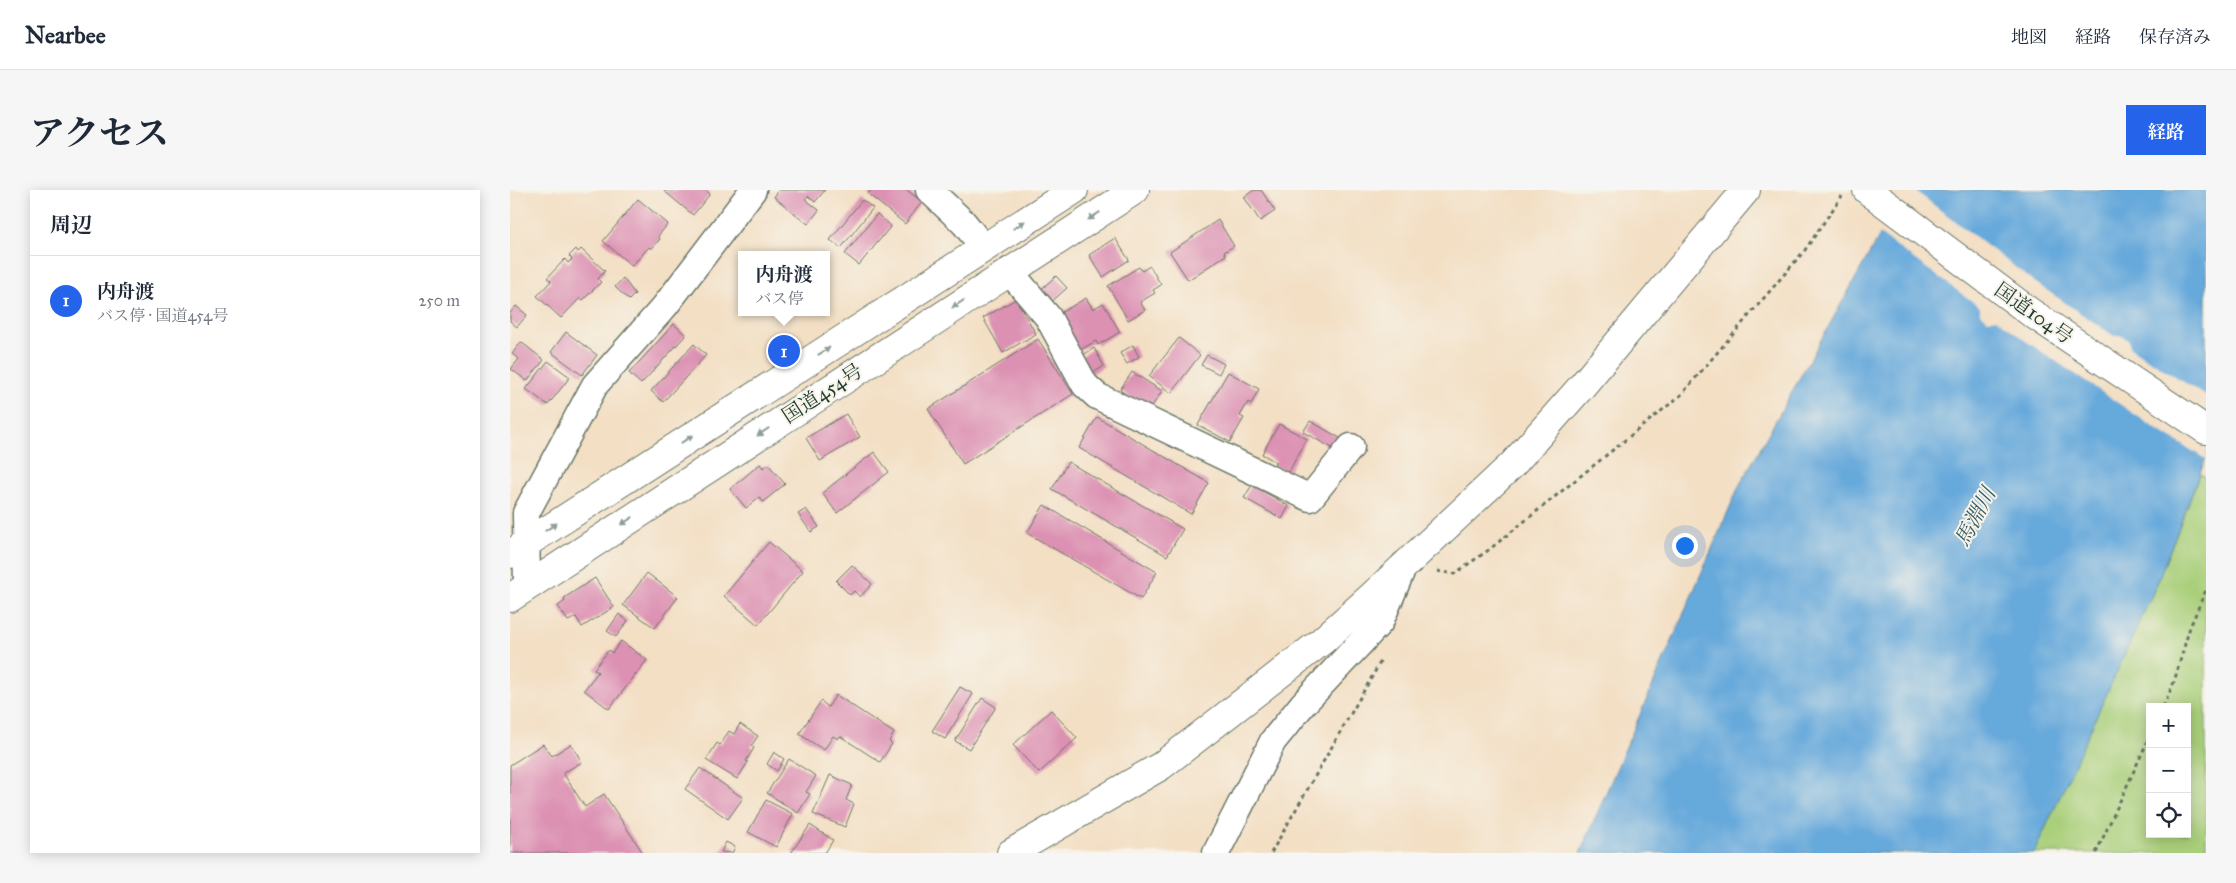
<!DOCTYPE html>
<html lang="ja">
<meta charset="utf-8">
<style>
:root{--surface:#fff;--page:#f6f6f7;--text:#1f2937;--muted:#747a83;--line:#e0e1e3;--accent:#2563eb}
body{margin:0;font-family:"IM FELL Great Primer","Noto Serif JP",serif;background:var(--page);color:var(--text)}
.controls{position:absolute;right:15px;bottom:15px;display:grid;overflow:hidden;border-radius:0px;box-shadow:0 2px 12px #0003}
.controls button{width:45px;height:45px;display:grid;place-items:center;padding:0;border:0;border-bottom:1px solid var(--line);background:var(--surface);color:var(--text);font:25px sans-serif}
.you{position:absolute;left:1174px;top:355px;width:18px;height:18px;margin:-12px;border:4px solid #fff;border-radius:50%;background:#1a73e8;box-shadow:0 0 0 8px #1a73e833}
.badge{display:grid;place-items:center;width:32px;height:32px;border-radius:50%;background:var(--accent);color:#fff;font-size:16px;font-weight:700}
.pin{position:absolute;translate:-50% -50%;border:2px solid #fff;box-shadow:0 1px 5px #0006}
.popup{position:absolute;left:228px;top:61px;width:92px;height:65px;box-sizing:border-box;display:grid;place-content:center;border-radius:0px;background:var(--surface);filter:drop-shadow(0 1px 4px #0005);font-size:16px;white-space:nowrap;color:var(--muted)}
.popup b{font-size:19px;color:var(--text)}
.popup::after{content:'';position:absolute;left:50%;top:100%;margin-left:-10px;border:10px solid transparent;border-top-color:var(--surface)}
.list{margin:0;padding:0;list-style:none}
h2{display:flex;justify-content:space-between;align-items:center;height:65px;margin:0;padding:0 20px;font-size:21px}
h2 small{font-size:16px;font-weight:400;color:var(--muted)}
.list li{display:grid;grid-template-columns:32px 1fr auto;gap:15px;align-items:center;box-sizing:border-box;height:90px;padding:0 20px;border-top:1px solid var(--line)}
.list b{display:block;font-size:19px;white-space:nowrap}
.list p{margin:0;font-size:16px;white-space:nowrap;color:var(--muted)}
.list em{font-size:16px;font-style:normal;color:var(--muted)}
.icon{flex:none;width:28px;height:28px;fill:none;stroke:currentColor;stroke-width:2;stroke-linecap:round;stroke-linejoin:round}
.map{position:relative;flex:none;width:1696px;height:663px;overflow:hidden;border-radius:0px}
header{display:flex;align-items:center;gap:30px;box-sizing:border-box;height:70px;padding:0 25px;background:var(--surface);border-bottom:1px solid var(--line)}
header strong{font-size:24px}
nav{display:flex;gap:28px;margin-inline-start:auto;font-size:18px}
.intro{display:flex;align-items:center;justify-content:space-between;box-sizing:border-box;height:120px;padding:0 30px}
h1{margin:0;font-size:35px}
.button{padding:12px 22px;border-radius:0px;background:var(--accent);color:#fff;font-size:18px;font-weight:700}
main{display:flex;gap:30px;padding:0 30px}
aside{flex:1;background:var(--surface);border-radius:0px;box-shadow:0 2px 12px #0003}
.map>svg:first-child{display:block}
.green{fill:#a9cf7a;stroke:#648657;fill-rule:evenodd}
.water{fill:#66a9db;stroke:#427388}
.pier{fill:#f3dfc4}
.building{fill:#dc90b2}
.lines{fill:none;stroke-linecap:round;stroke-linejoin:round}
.street-casing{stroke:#697666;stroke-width:29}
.secondary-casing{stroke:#697666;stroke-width:30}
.highway-casing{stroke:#697666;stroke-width:30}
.path{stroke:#697666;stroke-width:3;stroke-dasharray:4 4;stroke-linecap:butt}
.street{stroke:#fff;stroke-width:26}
.secondary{stroke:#fff;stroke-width:28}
.highway{stroke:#fff;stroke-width:28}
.oneway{fill:#8f9e9a}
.labels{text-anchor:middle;stroke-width:4;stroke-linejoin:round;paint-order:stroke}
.street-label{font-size:20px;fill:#1f3d34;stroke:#f7f3e8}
.water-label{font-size:21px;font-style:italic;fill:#345d66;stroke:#f7f3e8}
</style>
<header>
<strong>Nearbee</strong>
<nav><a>地図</a><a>経路</a><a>保存済み</a></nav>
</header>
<div class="intro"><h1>アクセス</h1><a class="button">経路</a></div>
<main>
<aside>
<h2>周辺<small></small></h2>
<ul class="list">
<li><span class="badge">1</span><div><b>内舟渡</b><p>バス停 · 国道454号</p></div><em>250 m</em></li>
</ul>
</aside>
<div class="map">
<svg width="1696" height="663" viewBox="0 0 1696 663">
<rect width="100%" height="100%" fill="#f7f3e8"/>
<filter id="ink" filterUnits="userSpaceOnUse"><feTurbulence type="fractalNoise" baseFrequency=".02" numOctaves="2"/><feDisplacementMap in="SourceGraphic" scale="10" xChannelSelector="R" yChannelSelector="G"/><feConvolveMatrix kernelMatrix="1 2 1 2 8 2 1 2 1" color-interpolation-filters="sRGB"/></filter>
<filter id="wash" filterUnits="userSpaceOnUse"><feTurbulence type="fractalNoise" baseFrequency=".0096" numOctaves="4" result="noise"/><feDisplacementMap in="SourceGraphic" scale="20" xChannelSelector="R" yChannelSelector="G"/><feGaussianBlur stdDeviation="1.12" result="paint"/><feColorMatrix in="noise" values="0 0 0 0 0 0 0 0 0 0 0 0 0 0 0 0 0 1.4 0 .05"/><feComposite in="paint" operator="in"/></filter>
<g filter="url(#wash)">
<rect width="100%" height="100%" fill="#f3dfc4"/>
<path class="green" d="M 1690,284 L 1696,287 L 1696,663 L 1524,663 L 1646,396 ZM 1640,517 L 1677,517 L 1677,644 L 1640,644 Z"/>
<polygon class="water" points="1395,0 1696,0 1696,268 1646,396 1524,663 1070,663 1229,296"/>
<polygon class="pier" points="1392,0 1404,0 1523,91 1604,146 1610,145 1619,150 1620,158 1696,206 1696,269 1648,240 1513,149 1486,128 1478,130 1470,123 1470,117 1368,43"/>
<g id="blocks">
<g class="building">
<polygon points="153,0 196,0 200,4 183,25"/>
<polygon points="269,0 315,0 305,12 298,6 295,9 309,20 298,34 264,7"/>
<polygon points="361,0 397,0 412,12 395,34 358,4"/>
<polygon points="744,0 751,0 765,21 750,31 734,7"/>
<polygon points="128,9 158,34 148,46 150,49 141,59 139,57 122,76 93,51"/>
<polygon points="352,10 363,18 331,58 320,50"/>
<polygon points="367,24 381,36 349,75 335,64"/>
<polygon points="708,30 724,56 714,62 716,65 678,90 660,62"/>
<polygon points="605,48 619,70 593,87 579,65"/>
<polygon points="66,59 68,62 71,59 95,81 88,89 91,92 73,110 70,108 51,128 27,106 41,91 37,88 55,69 58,73 62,69 59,66"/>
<polygon points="640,76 651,95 643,100 645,103 630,112 635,120 618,130 598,96 629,77 632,81"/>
<polygon points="546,86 557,98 539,114 528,102"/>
<polygon points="113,88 125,104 119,110 105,97"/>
<polygon points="576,108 583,119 593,113 610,142 588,155 586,151 568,161 547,125"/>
<polygon points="506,109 526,144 493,163 473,128"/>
<polygon points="6,116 17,125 7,137 0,131 0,123"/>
<polygon points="164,134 176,145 131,194 119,183"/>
<polygon points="56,142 87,165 72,185 41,162"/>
<polygon points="669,148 690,165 661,203 639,186"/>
<polygon points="528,149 563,204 453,274 418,219"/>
<polygon points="11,152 34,170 17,191 1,179 9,169 2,164"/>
<polygon points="184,154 196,165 153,212 141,201"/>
<polygon points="623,155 629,167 617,174 610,163"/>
<polygon points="584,158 594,176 580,185 570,167"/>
<polygon points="697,165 714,174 709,184 691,175"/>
<polygon points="38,171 60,187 38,215 16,199"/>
<polygon points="622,182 652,201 639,221 610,200"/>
<polygon points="718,182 749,199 741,214 738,212 730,226 734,228 720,252 688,235"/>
<polygon points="336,224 350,247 310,271 296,248"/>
<polygon points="587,227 699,293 681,324 569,258"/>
<polygon points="800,231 830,248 824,259 793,242"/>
<polygon points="769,234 797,249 778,283 764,275 766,272 752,264"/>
<polygon points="364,262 379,282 327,323 312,303"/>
<polygon points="558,272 673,339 657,366 542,299"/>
<polygon points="250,274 253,278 258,274 275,294 253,312 249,307 236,318 220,299"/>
<polygon points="742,295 779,316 772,329 734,308"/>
<polygon points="534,315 647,382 631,409 517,343"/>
<polygon points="296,319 309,337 301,342 288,324"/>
<polygon points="259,352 293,381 248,435 214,406"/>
<polygon points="342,375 362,394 350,407 344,401 340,405 326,391"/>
<polygon points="137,383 168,407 145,438 113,415"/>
<polygon points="85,388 104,417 72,437 66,427 58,431 48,416 55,411 54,408"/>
<polygon points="109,424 118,431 106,447 97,441"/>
<polygon points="111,451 137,470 99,519 74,500 88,482 84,479 99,460 102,463"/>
<polygon points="450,497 463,504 435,549 422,541"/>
<polygon points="326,505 384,543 379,551 382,554 370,572 330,546 328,549 323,546 314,560 289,544 311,511 318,517"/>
<polygon points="472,508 486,517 459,559 445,551"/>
<polygon points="541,520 567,548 529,583 503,555"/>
<polygon points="230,534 248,546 241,556 244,558 236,571 238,572 227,589 196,570 207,553 210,555 219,541 224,544"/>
<polygon points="33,554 42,566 61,554 72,572 53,583 75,617 94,604 133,663 0,663 0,575"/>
<polygon points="264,562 274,569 267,581 257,574"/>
<polygon points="279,569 306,586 296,602 300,604 288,623 257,603"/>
<polygon points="190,578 233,608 218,629 175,599"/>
<polygon points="320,585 342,595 336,610 344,614 335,637 303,624"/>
<polygon points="256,610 283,624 266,657 238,642"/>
<polygon points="300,635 323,650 315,663 281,663"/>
<polygon points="216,652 225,657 222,663 211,662"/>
</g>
</g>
</g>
<g filter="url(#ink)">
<use href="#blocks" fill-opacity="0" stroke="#697666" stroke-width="1"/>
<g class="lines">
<g class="street-casing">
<g id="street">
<polyline points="419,0 454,33 474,58"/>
<polyline points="499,81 538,127 575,195 587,206 800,308 841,257"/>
<polyline points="17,397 16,323 85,195 155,116 243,0"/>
<polyline points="706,663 763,551 793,514 870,432 894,375"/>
</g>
</g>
<g class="secondary-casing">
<polyline id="secondary" points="501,663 651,576 812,451 862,406 1003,274 1072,196 1236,0"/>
</g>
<g class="highway-casing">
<g id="highway">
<polyline points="1357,0 1520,122 1696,240"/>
<polyline points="0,364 564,0"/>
<polyline points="0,408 625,0"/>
</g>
</g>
<g class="path">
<polyline points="927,381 944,384 980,359 1171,205 1295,60 1332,6"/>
<polyline points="1653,517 1664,492 1680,437 1696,400"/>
<polyline points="761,663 871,471"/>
<polyline points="1586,663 1640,546"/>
</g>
<use href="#street" class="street"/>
<use href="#secondary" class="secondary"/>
<use href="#highway" class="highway"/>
</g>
<defs><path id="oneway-solid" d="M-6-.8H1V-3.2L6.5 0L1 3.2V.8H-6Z" transform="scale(1.25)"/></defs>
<g class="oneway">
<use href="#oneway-solid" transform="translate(584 26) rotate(147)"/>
<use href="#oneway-solid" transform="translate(509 35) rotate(-33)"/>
<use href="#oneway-solid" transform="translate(448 114) rotate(147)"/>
<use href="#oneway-solid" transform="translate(314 161) rotate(-33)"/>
<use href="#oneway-solid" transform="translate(253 242) rotate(147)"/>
<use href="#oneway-solid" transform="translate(177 249) rotate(-33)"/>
<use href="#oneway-solid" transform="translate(117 331) rotate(147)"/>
<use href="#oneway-solid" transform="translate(41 337) rotate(-33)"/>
</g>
</g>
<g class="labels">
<g class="street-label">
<text transform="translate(1524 123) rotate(35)" y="7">国道104号</text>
<text transform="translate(312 203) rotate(-33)" y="7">国道454号</text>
</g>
<g class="water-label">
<text transform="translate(1465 327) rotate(-62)" y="7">馬淵川</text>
</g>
</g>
</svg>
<div class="controls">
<button>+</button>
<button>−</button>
<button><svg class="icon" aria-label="locate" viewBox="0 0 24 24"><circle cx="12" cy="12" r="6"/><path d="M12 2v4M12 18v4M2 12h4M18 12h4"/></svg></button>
</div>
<div class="you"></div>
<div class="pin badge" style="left:274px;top:161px">1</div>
<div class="popup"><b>内舟渡</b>バス停</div>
</div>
</main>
